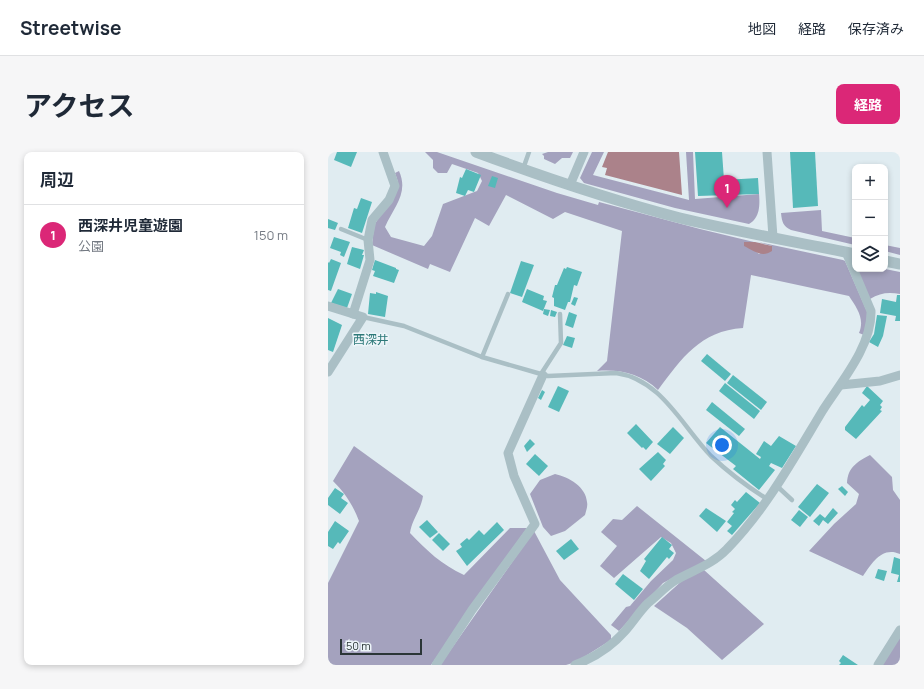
<!DOCTYPE html>
<html lang="ja">
<meta charset="utf-8">
<style>
:root{--surface:#fff;--page:#f6f6f7;--text:#1f2937;--muted:#747a83;--line:#e0e1e3;--accent:#db2777}
body{margin:0;font-family:Manrope,"Noto Sans JP",sans-serif;background:var(--page);color:var(--text)}
.controls{position:absolute;right:12px;top:12px;display:grid;overflow:hidden;border-radius:8px;box-shadow:0 2px 6px #0003}
.controls button{width:36px;height:36px;display:grid;place-items:center;padding:0;border:0;border-bottom:1px solid var(--line);background:var(--surface);color:var(--text);font:20px sans-serif}
.scale{position:absolute;left:12px;bottom:10px;width:82px;box-sizing:border-box;padding-left:4px;border:2px solid #2b3637;border-top:0;font-size:11px;line-height:14px;white-space:nowrap;color:#2b3637;-webkit-text-stroke:3px #edf5f9;paint-order:stroke}
.you{position:absolute;left:394px;top:293px;width:14px;height:14px;margin:-10px;border:3px solid #fff;border-radius:50%;background:#1a73e8;box-shadow:0 0 0 6px #1a73e833}
.badge{display:grid;place-items:center;width:26px;height:26px;border-radius:50%;background:var(--accent);color:#fff;font-size:13px;font-weight:700}
.pin{position:absolute;translate:-50% -33px;filter:drop-shadow(0 1px 2px #0008)}
.pin::after{content:'';position:absolute;top:21px;width:14px;height:12px;background:inherit;clip-path:polygon(0 0,100% 0,50% 100%)}
.list{margin:0;padding:0;list-style:none}
h2{display:flex;justify-content:space-between;align-items:center;height:52px;margin:0;padding:0 16px;font-size:17px}
h2 small{font-size:13px;font-weight:400;color:var(--muted)}
.list li{display:grid;grid-template-columns:26px 1fr auto;gap:12px;align-items:center;box-sizing:border-box;height:60px;padding:0 16px;border-top:1px solid var(--line)}
.list b{display:block;font-size:15px;white-space:nowrap}
.list p{margin:0;font-size:13px;white-space:nowrap;color:var(--muted)}
.list em{font-size:13px;font-style:normal;color:var(--muted)}
.icon{flex:none;width:22px;height:22px;fill:none;stroke:currentColor;stroke-width:2;stroke-linecap:round;stroke-linejoin:round}
.map{position:relative;flex:none;width:572px;height:513px;overflow:hidden;border-radius:8px}
header{display:flex;align-items:center;gap:24px;box-sizing:border-box;height:56px;padding:0 20px;background:var(--surface);border-bottom:1px solid var(--line)}
header strong{font-size:19px}
nav{display:flex;gap:22px;margin-inline-start:auto;font-size:14px}
.intro{display:flex;align-items:center;justify-content:space-between;box-sizing:border-box;height:96px;padding:0 24px}
h1{margin:0;font-size:28px}
.button{padding:10px 18px;border-radius:8px;background:var(--accent);color:#fff;font-size:14px;font-weight:700}
main{display:flex;gap:24px;padding:0 24px}
aside{flex:1;background:var(--surface);border-radius:8px;box-shadow:0 2px 6px #0003}
.map>svg:first-child{display:block}
.green{fill:#a4a2be}
.water{fill:#ab828a}
.building{fill:#56b9b9}
.lines{fill:none;stroke-linecap:round;stroke-linejoin:round}
.service{stroke:#aabfc5;stroke-width:4.5}
.minor{stroke:#aabfc5;stroke-width:9}
.tertiary{stroke:#aabfc5;stroke-width:11}
.labels{text-anchor:middle;stroke-width:3;stroke-linejoin:round;paint-order:stroke}
.quarter-label{font-size:12px;fill:#2c7878;stroke:#edf5f9}
</style>
<header>
<strong>Streetwise</strong>
<nav><a>地図</a><a>経路</a><a>保存済み</a></nav>
</header>
<div class="intro"><h1>アクセス</h1><a class="button">経路</a></div>
<main>
<aside>
<h2>周辺<small></small></h2>
<ul class="list">
<li><span class="badge">1</span><div><b>西深井児童遊園</b><p>公園</p></div><em>150 m</em></li>
</ul>
</aside>
<div class="map">
<svg width="572" height="513" viewBox="0 0 572 513">
<rect width="100%" height="100%" fill="#e0ecf1"/>
<g class="green">
<path d="M 97,0 L 109,0 L 229,41 L 270,53 L 271,50 L 372,77 L 426,90 L 416,90 L 431,102 L 444,94 L 430,90 L 515,108 L 517,109 L 540,162 L 536,183 L 531,181 C 537,167 529,156 521,144 L 423,123 L 415,176 C 372,179 354,206 330,238 C 313,222 292,217 269,219 L 279,209 L 294,79 L 237,60 L 225,67 L 178,43 L 161,74 L 147,66 L 122,120 L 102,112 L 100,117 L 44,93 L 46,74 L 70,30 L 67,21 L 71,19 C 81,41 66,55 57,75 L 63,85 L 96,94 L 104,84 L 115,52 L 149,39 L 154,29 L 150,21 L 124,12 L 119,21 L 110,21 L 105,16 L 105,8 Z"/>
<polygon points="220,0 245,0 242,6 234,6 227,12 216,7 216,4 214,2"/>
<path d="M 264,0 L 276,0 L 265,23 L 361,48 L 358,0 L 365,0 L 367,47 L 431,42 C 432,53 432,66 421,72 L 347,56 L 256,31 L 252,26 Z"/>
<path d="M 493,58 L 494,79 L 527,86 L 527,93 L 463,78 C 455,74 454,70 453,61 Z"/>
<polygon points="557,93 572,96 572,103 557,99"/>
<path d="M 527,117 L 557,117 L 572,120 L 572,142 C 560,140 552,141 542,147 Z"/>
<path d="M 26,294 L 95,344 C 93,358 84,367 82,381 C 98,398 114,413 136,423 L 182,376 L 199,376 L 103,513 L 0,513 L 0,431 L 31,369 C 25,353 17,341 5,329 Z"/>
<path d="M 542,303 L 564,325 L 565,338 L 572,348 L 572,402 C 554,394 544,411 535,424 L 481,399 L 506,372 L 528,352 L 531,342 L 519,331 C 520,315 529,310 542,303 Z"/>
<path d="M 227,322 C 241,325 258,335 259,350 C 260,354 258,359 257,363 L 237,379 L 223,384 L 215,375 L 202,342 L 212,328 Z"/>
<polygon points="309,354 378,409 335,431 291,479 283,473 298,455 302,454 323,429 345,408 348,401 343,391 333,385 286,426 272,414 289,394 273,380 285,367 294,368"/>
<polygon points="206,379 232,428 283,483 283,488 248,510 238,513 112,513"/>
<polygon points="376,418 436,472 394,508 359,476 326,454 356,427"/>
<polygon points="572,484 572,513 554,513"/>
</g>
<g class="water">
<polygon points="280,0 351,0 354,43 277,23 279,16 274,15"/>
<path d="M 416,90 L 427,90 L 444,94 L 444,99 C 434,106 426,99 416,94 Z"/>
</g>
<g class="building">
<polygon points="9,0 29,0 23,15 6,8"/>
<polygon points="367,0 394,0 396,28 430,26 431,42 370,44"/>
<polygon points="462,0 487,0 490,54 465,56"/>
<polygon points="138,17 153,23 146,40 140,38 137,44 128,41 132,25 134,26"/>
<polygon points="164,24 170,26 167,36 160,34"/>
<polygon points="33,46 44,50 34,81 20,76 26,56 29,57"/>
<polygon points="0,67 10,71 7,78 0,76"/>
<polygon points="6,85 22,90 16,105 12,103 13,100 2,96"/>
<polygon points="24,95 36,98 34,103 36,103 32,117 19,112"/>
<polygon points="3,107 13,111 3,139 0,138 0,110 1,111"/>
<polygon points="47,108 68,116 68,117 71,118 66,131 45,124 47,119 44,118"/>
<polygon points="193,109 206,113 194,145 182,141"/>
<polygon points="239,115 254,120 249,134 246,133 242,150 240,150 237,158 226,154 226,146 224,145 227,133 229,133 236,116 238,117"/>
<polygon points="10,137 24,142 19,156 3,151"/>
<polygon points="199,137 216,144 215,148 219,149 215,159 194,150"/>
<polygon points="48,140 60,144 57,165 40,162 42,141 48,142"/>
<polygon points="569,143 572,143 572,169 567,169 568,164 552,161 554,147 568,150"/>
<polygon points="246,145 250,146 247,154 243,152"/>
<polygon points="216,157 222,158 220,164 215,162"/>
<polygon points="223,158 229,160 227,165 222,164"/>
<polygon points="241,160 249,163 245,176 237,173"/>
<polygon points="549,163 559,164 555,184 550,195 541,190 546,182"/>
<polygon points="0,166 14,173 5,200 0,198"/>
<polygon points="239,184 247,186 244,196 235,193"/>
<polygon points="379,202 403,222 397,229 373,209"/>
<polygon points="405,223 439,250 433,258 399,231"/>
<polygon points="397,231 432,259 426,267 391,239"/>
<polygon points="230,234 241,239 231,260 220,255"/>
<polygon points="539,234 555,249 552,253 554,255 552,258 554,259 528,287 517,278 517,275 534,253 536,255 542,248 534,241"/>
<polygon points="214,238 217,240 213,248 210,246"/>
<polygon points="384,250 417,277 411,284 378,258"/>
<polygon points="308,272 325,290 318,298 315,295 314,296 299,281"/>
<polygon points="345,275 356,286 342,302 329,292"/>
<polygon points="392,275 432,307 433,305 428,302 436,289 443,294 451,284 468,294 454,316 443,311 441,314 447,318 431,338 405,317 408,314 378,291"/>
<polygon points="202,287 207,292 199,300 196,294"/>
<polygon points="330,300 338,308 335,312 337,314 323,329 311,317"/>
<polygon points="207,302 220,314 211,324 198,312"/>
<polygon points="489,332 501,341 482,365 470,355"/>
<polygon points="514,334 520,340 517,344 510,337"/>
<polygon points="7,336 16,342 13,346 20,351 12,362 0,353 0,346"/>
<polygon points="418,340 432,351 404,383 399,379 404,374 399,370 406,361 404,360 407,357 403,353 407,348 409,350"/>
<polygon points="378,356 398,369 389,380 371,364"/>
<polygon points="505,356 510,361 500,372 495,368 491,374 485,369 492,362 497,366"/>
<polygon points="471,358 480,365 472,375 463,368"/>
<polygon points="99,368 110,380 102,386 91,375"/>
<polygon points="7,369 21,379 12,392 10,390 5,397 0,394 0,380"/>
<polygon points="169,370 176,378 139,414 128,399 134,395 132,392 139,386 141,388 151,378 156,383"/>
<polygon points="111,381 122,392 115,399 104,388"/>
<polygon points="334,385 344,393 341,397 346,401 341,407 339,405 321,427 312,419 318,409 316,407"/>
<polygon points="243,387 251,397 236,408 228,399"/>
<polygon points="566,405 572,407 572,430 569,430 571,423 563,421"/>
<polygon points="550,417 559,419 556,429 547,426"/>
<polygon points="295,422 315,437 306,448 287,432"/>
<polygon points="515,503 530,513 511,513 513,511 511,509"/>
</g>
<g class="lines">
<g class="service">
<polyline points="195,17 201,0"/>
<polyline points="13,77 40,88"/>
<path d="M 35,165 L 76,174 L 154,205 L 213,222 L 220,224 L 288,221 C 333,227 354,274 383,304 C 400,320 420,335 439,347"/>
<polyline points="154,205 180,142"/>
<polyline points="213,222 233,191 232,162"/>
<polyline points="450,335 464,348"/>
</g>
<g class="minor">
<polyline points="439,0 445,85"/>
<polyline points="242,33 256,0"/>
<polyline points="0,154 35,165 0,220"/>
<polyline points="25,162 42,108 40,88 44,68 61,48 67,34 55,0"/>
<polyline points="513,233 552,229 572,223"/>
<polyline points="108,513 144,458 207,372 186,324 180,301 215,223"/>
<path d="M 247,513 C 265,506 284,494 297,479 C 305,470 311,460 320,451 C 329,444 338,434 348,428 C 366,418 385,412 399,397 C 439,356 466,306 495,258 C 513,230 544,194 543,159 L 518,100"/>
<polyline points="550,513 572,478"/>
</g>
<g class="tertiary">
<path d="M 148,0 C 215,25 283,48 352,66 C 410,80 469,90 527,102"/>
<polyline points="557,109 572,112"/>
</g>
</g>
<g class="labels">
<g class="quarter-label">
<text x="43" y="192">西深井</text>
</g>
</g>
</svg>
<div class="controls">
<button>+</button>
<button>−</button>
<button><svg class="icon" aria-label="layers" viewBox="0 0 24 24"><path d="M12 4l9 5-9 5-9-5zM3 14l9 5 9-5"/></svg></button>
</div>
<div class="scale">50 m</div>
<div class="you"></div>
<div class="pin badge" style="left:399px;top:56px">1</div>
</div>
</main>
